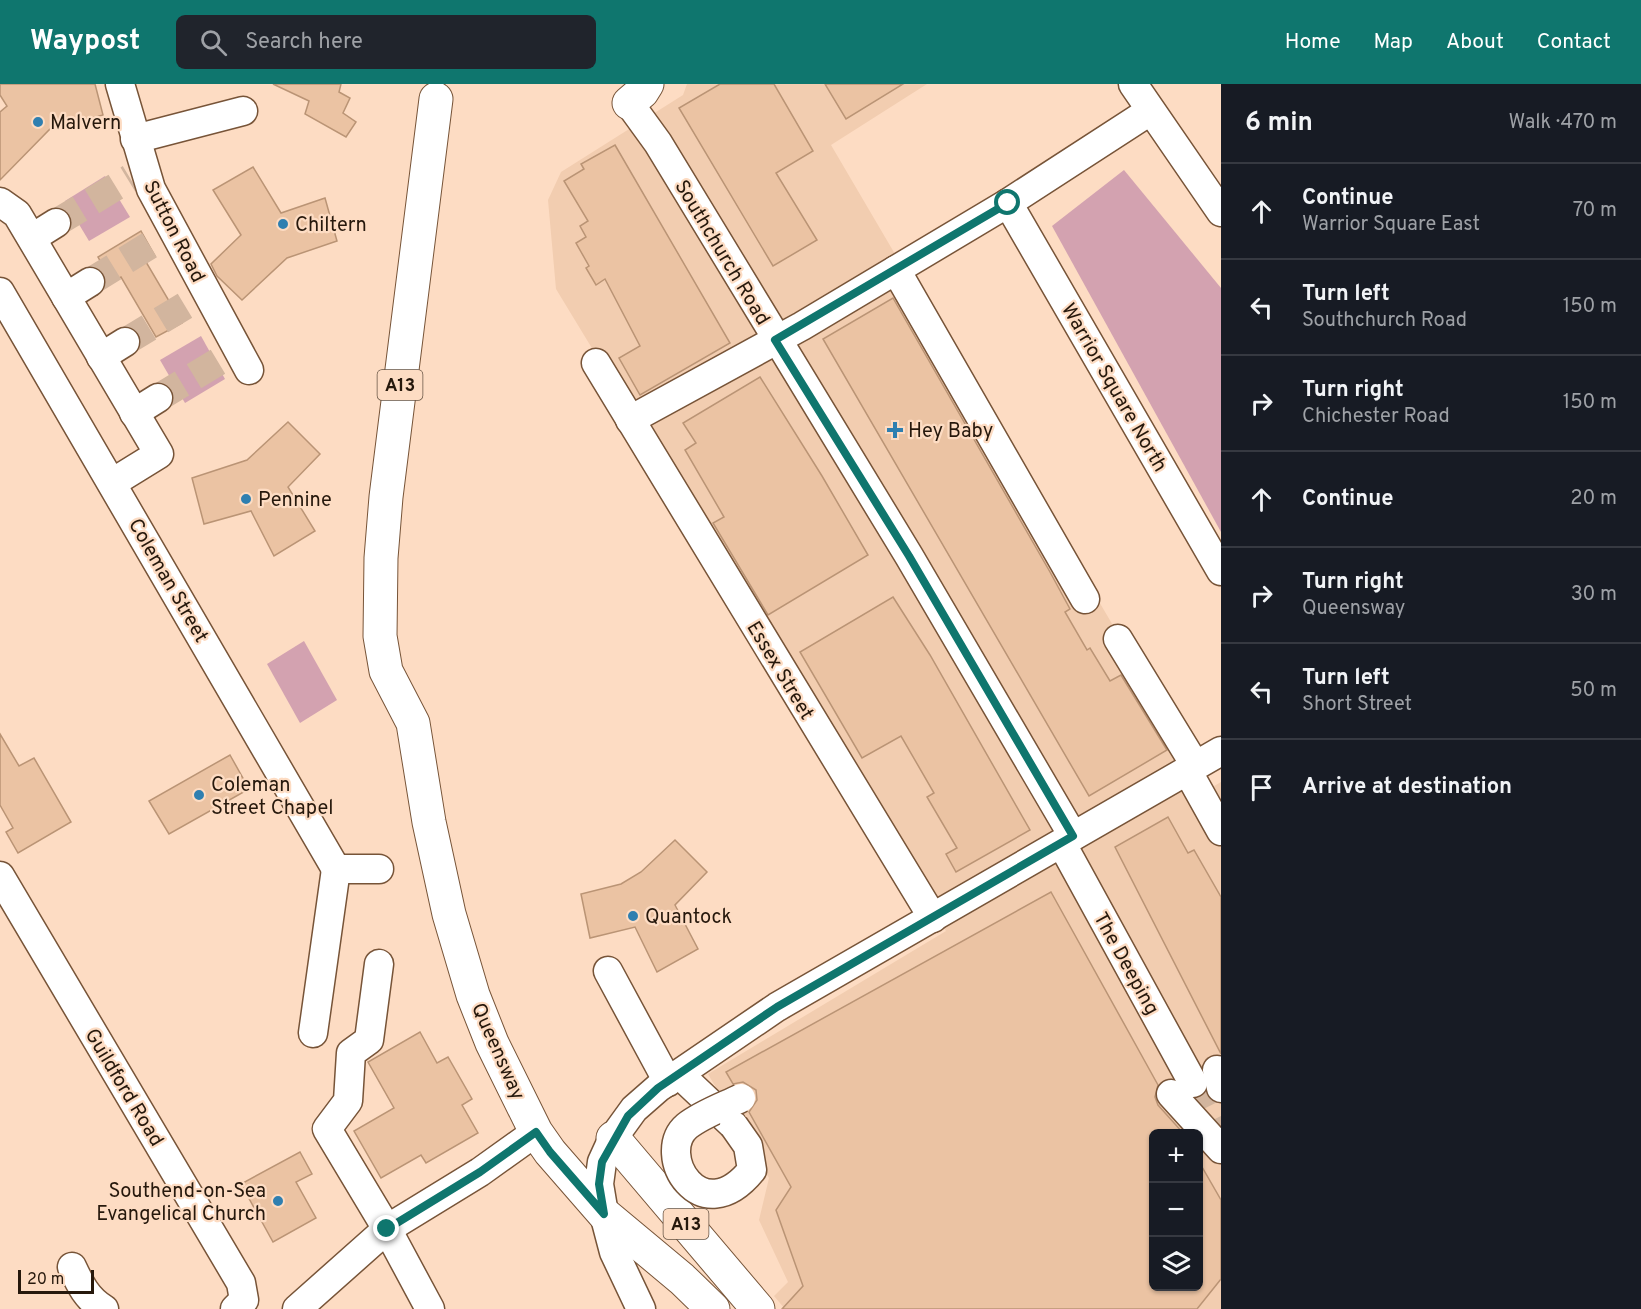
<!DOCTYPE html>
<meta charset="utf-8">
<style>
:root{--surface:#171b24;--page:#20242c;--text:#f1f3f6;--muted:#9ea1a6;--line:#363941;--accent:#0f766e}
body{margin:0;font-family:Overpass,sans-serif;background:var(--page);color:var(--text)}
.controls{position:absolute;right:18px;bottom:18px;display:grid;overflow:hidden;border-radius:9px;box-shadow:0 2px 4px #0004}
.controls button{width:54px;height:54px;display:grid;place-items:center;padding:0;border:0;border-bottom:2px solid var(--line);background:var(--surface);color:var(--text);font:30px sans-serif}
.scale{position:absolute;left:18px;bottom:15px;width:76px;box-sizing:border-box;padding-left:6px;border:3px solid #26180c;border-top:0;font-size:16px;line-height:21px;white-space:nowrap;color:#26180c;-webkit-text-stroke:4px #fddcc3;paint-order:stroke}
.stop{position:absolute;width:18px;height:18px;margin:-14px;border:4px solid #0f766e;border-radius:50%;background:#fff}
.stop.end{background:#0f766e;border-color:#fff;box-shadow:0 2px 6px #0008}
.list{margin:0;padding:0;list-style:none}
h2{display:flex;justify-content:space-between;align-items:center;height:78px;margin:0;padding:0 24px;font-size:26px}
h2 small{font-size:20px;font-weight:400;color:var(--muted)}
.list li{display:grid;grid-template-columns:39px 1fr auto;gap:18px;align-items:center;box-sizing:border-box;height:96px;padding:0 24px;border-top:2px solid var(--line)}
.list b{display:block;font-size:22px;white-space:nowrap}
.list p{margin:0;font-size:20px;white-space:nowrap;color:var(--muted)}
.list em{font-size:20px;font-style:normal;color:var(--muted)}
.icon{flex:none;width:33px;height:33px;fill:none;stroke:currentColor;stroke-width:2;stroke-linecap:round;stroke-linejoin:round}
.map{position:relative;flex:none;width:1221px;height:1225px;overflow:hidden}
header{display:flex;align-items:center;gap:36px;box-sizing:border-box;height:84px;padding:0 30px;background:var(--accent);color:#fff}
header strong{font-size:28px}
nav{display:flex;gap:33px;margin-inline-start:auto;font-size:21px}
.search{width:420px;height:54px;background:var(--page);display:flex;align-items:center;gap:15px;box-sizing:border-box;padding:0 21px;border-radius:9px;color:var(--muted);font-size:22px}
main{display:flex}
aside{flex:1;background:var(--surface)}
.map>svg:first-child{display:block}
.built{fill:#f2cdb0;fill-rule:evenodd}
.green{fill:#d3a2b0}
.building{fill:#ebc3a3;stroke:#ba9475;stroke-width:1.5}
.lines{fill:none;stroke-linecap:round;stroke-linejoin:round}
.minor-tunnel{stroke:#d2b59e;stroke-width:28;stroke-dasharray:28 14;stroke-linecap:butt}
.minor-casing{stroke:#775438;stroke-width:31}
.major-casing{stroke:#775438;stroke-width:35}
.minor{stroke:#fff;stroke-width:28}
.major{stroke:#fff;stroke-width:33}
.minor-bridge-casing{stroke:#775438;stroke-width:31;stroke-linecap:butt}
.minor-bridge{stroke:#fff;stroke-width:28}
.route{stroke:#0f766e;stroke-width:8}
.poi-dot{fill:#2f7fb0;stroke:#fddcc3;stroke-width:2}
.labels{text-anchor:middle;stroke-width:4.5;stroke-linejoin:round;paint-order:stroke}
.shield{fill:#fddcc3;stroke:#665343;stroke-width:1.5}
.shield-label{font-size:18px;font-weight:bold;fill:#26180c}
.poi-label{font-size:20px;fill:#26180c;stroke:#fddcc3;text-anchor:start}
.street-label{font-size:20px;fill:#26180c;stroke:#fddcc3}
</style>
<header>
<strong>Waypost</strong>
<div class="search"><svg class="icon" aria-label="search" viewBox="0 0 24 24"><circle cx="10" cy="10" r="6"/><path d="M15 15l6 6"/></svg>Search here</div>
<nav><a>Home</a><a>Map</a><a>About</a><a>Contact</a></nav>
</header>
<main>
<div class="map">
<svg width="1221" height="1225" viewBox="0 0 1221 1225">
<rect width="100%" height="100%" fill="#fddcc3"/>
<path class="built" d="M 687,0 L 927,0 L 831,61 L 1209,705 L 1221,698 L 1221,1225 L 785,1225 L 774,1212 L 788,1198 L 759,1136 L 769,1094 L 708,990 L 946,847 L 556,205 L 548,116 L 561,88 L 683,11 ZM 1154,1050 L 1198,1050 L 1198,1202 L 1154,1202 Z"/>
<g class="green">
<polygon points="1124,86 1221,204 1221,448 1052,142"/>
<polygon points="105,92 130,133 89,157 65,117"/>
<polygon points="201,252 225,295 185,319 160,276"/>
<polygon points="304,557 337,616 300,639 267,580"/>
</g>
<g class="building">
<polygon points="0,0 95,0 103,31 50,45 0,96 0,28 7,22 0,11"/>
<polygon points="273,0 341,0 339,8 350,14 343,29 356,38 346,53 305,30 309,17"/>
<polygon points="720,0 774,0 813,67 776,89 817,156 773,182 679,24"/>
<polygon points="825,0 903,0 846,35"/>
<polygon points="615,61 730,259 640,311 619,274 640,262 605,195 596,201 586,184 589,182 576,159 586,153 580,142 588,137 564,97 584,85 581,80"/>
<polygon points="253,83 281,129 325,114 337,157 287,174 242,216 217,192 211,180 241,151 213,106"/>
<polygon points="141,147 155,172 146,178 182,239 156,253 121,193 112,198 98,173"/>
<polygon points="893,214 1050,488 1070,525 1065,528 1087,566 1090,564 1110,597 1121,591 1167,666 1089,712 823,255"/>
<polygon points="760,293 822,392 868,471 768,531 713,439 724,433 685,366 696,359 683,339"/>
<polygon points="288,338 320,370 288,403 315,447 274,472 251,427 204,440 192,394 247,376"/>
<polygon points="893,513 930,571 1030,746 956,788 946,770 957,764 927,713 934,709 901,652 862,674 800,568"/>
<polygon points="0,650 19,682 34,674 71,738 18,769 6,748 13,744 0,721"/>
<polygon points="230,671 249,705 169,750 149,717"/>
<polygon points="1168,733 1188,769 1194,766 1221,813 1221,970 1115,763"/>
<polygon points="675,756 707,788 675,821 698,865 657,888 635,843 590,854 581,810 621,800 641,788"/>
<polygon points="1051,808 1158,1001 1155,1013 1158,1021 1184,1050 1154,1050 1154,1203 1198,1203 1198,1076 1221,1116 1221,1195 1197,1225 782,1225 803,1202 776,1126 791,1103 749,1028 757,1016 756,1006 743,998 733,1000 726,988"/>
<polygon points="420,948 437,979 448,973 472,1015 462,1021 478,1049 426,1079 421,1071 381,1094 354,1047 394,1024 368,978"/>
<polygon points="300,1068 312,1090 296,1098 316,1134 273,1158 241,1100"/>
</g>
<g class="lines">
<g class="minor-tunnel">
<polyline points="56,139 130,94"/>
<polyline points="90,198 163,153"/>
<polyline points="125,258 198,214"/>
<polyline points="158,314 231,270"/>
<polyline points="1193,999 1221,1055"/>
</g>
<g class="minor-casing">
<g id="minor">
<polyline points="120,0 151,105 249,286"/>
<polyline points="1133,0 1221,128"/>
<polyline points="629,19 658,59 909,472 1073,752"/>
<polyline points="135,55 243,27"/>
<polyline points="0,118 17,130 159,370 112,399"/>
<polyline points="1008,119 1221,487"/>
<polyline points="32,154 56,139"/>
<polyline points="896,186 1085,515"/>
<polyline points="0,208 336,785"/>
<polyline points="66,213 90,198"/>
<polyline points="101,273 125,258"/>
<polyline points="596,279 933,834"/>
<polyline points="134,329 158,314"/>
<polyline points="630,336 802,242 1008,119 1150,27"/>
<polyline points="1118,555 1195,681"/>
<polyline points="1187,686 1221,747"/>
<polyline points="1062,760 1193,999"/>
<polyline points="0,792 241,1199 244,1216 235,1225"/>
<polyline points="379,880 369,956 351,969 348,1017 327,1045 387,1145 430,1225"/>
<polyline points="608,887 668,998"/>
<polyline points="313,949 336,785 379,785"/>
<polyline points="1217,986 1221,1004"/>
<polyline points="679,990 732,1040"/>
<polyline points="1171,1010 1221,1065"/>
<path d="M 72,1183 C 80,1200 87,1215 104,1225"/>
<polyline points="297,1225 387,1145 480,1088 536,1048"/>
<polyline points="641,1225 614,1168 604,1130 599,1100 602,1078 613,1054 634,1025 658,1004 777,923 1221,667"/>
</g>
</g>
<g class="major-casing">
<g id="major">
<polyline points="436,15 386,413 381,474 380,552 386,587 413,639 429,738 449,830 473,911 492,959 536,1048 550,1068 604,1130 682,1195 713,1225"/>
<polyline points="629,19 642,8 647,0"/>
<polyline points="613,1054 758,1225"/>
</g>
</g>
<use href="#minor" class="minor"/>
<use href="#major" class="major"/>
<g class="minor-bridge-casing">
<path id="minor-bridge" d="M 734,1042 L 748,1062 L 752,1086 C 701,1149 654,1070 687,1042 C 702,1030 725,1022 741,1014"/>
</g>
<use href="#minor-bridge" class="minor-bridge"/>
</g>
<g class="lines">
<polyline class="route" points="387,1145 480,1088 536,1048 550,1068 604,1130 599,1100 602,1078 628,1032 658,1004 777,923 1073,752 909,472 775,256 1008,119"/>
</g>
<g class="poi-dot">
<circle cx="38" cy="38" r="6"/>
<circle cx="283" cy="140" r="6"/>
<path d="M892 337h6v6h6v6h-6v6h-6v-6h-6v-6h6z"/>
<circle cx="246" cy="415" r="6"/>
<circle cx="199" cy="711" r="6"/>
<circle cx="633" cy="832" r="6"/>
<circle cx="278" cy="1117" r="6"/>
</g>
<g class="labels">
<g class="shield">
<rect x="377.5" y="286" width="45" height="30" rx="4.5"/>
<rect x="663.5" y="1125" width="45" height="30" rx="4.5"/>
</g>
<g class="shield-label">
<text x="400" y="307">A13</text>
<text x="686" y="1146">A13</text>
</g>
<g class="poi-label">
<text x="50" y="45">Malvern</text>
<text x="295" y="147">Chiltern</text>
<text x="908" y="353">Hey Baby</text>
<text x="258" y="422">Pennine</text>
<text x="211" y="707">Coleman<tspan x="211" dy="23">Street Chapel</tspan></text>
<text x="645" y="839">Quantock</text>
<text x="266" y="1113" text-anchor="end">Southend-on-Sea<tspan x="266" dy="23">Evangelical Church</tspan></text>
</g>
<g class="street-label">
<text transform="translate(175 147) rotate(63)" y="7">Sutton Road</text>
<text transform="translate(723 168) rotate(59)" y="7">Southchurch Road</text>
<text transform="translate(1115 303) rotate(60)" y="7">Warrior Square North</text>
<text transform="translate(169 496) rotate(60)" y="7">Coleman Street</text>
<text transform="translate(781 586) rotate(59)" y="7">Essex Street</text>
<text transform="translate(1127 879) rotate(61)" y="7">The Deeping</text>
<text transform="translate(499 967) rotate(66)" y="7">Queensway</text>
<text transform="translate(125 1003) rotate(59)" y="7">Guildford Road</text>
</g>
</g>
</svg>
<div class="controls">
<button>+</button>
<button>−</button>
<button><svg class="icon" aria-label="layers" viewBox="0 0 24 24"><path d="M12 4l9 5-9 5-9-5zM3 14l9 5 9-5"/></svg></button>
</div>
<div class="scale">20 m</div>
<div class="stop" style="left:1008px;top:119px"></div>
<div class="stop end" style="left:387px;top:1145px"></div>
</div>
<aside>
<h2>6 min<small>Walk · 470 m</small></h2>
<ul class="list">
<li><svg class="icon" aria-label="ahead" viewBox="0 0 24 24"><path d="M12 20V5M6 11l6-6 6 6"/></svg><div><b>Continue</b><p>Warrior Square East</p></div><em>70 m</em></li>
<li><svg class="icon" aria-label="left" viewBox="0 0 24 24"><path d="M17 20v-9H6M10 6l-5 5 5 5"/></svg><div><b>Turn left</b><p>Southchurch Road</p></div><em>150 m</em></li>
<li><svg class="icon" aria-label="right" viewBox="0 0 24 24"><path d="M7 20v-9h11M14 6l5 5-5 5"/></svg><div><b>Turn right</b><p>Chichester Road</p></div><em>150 m</em></li>
<li><svg class="icon" aria-label="ahead" viewBox="0 0 24 24"><path d="M12 20V5M6 11l6-6 6 6"/></svg><div><b>Continue</b></div><em>20 m</em></li>
<li><svg class="icon" aria-label="right" viewBox="0 0 24 24"><path d="M7 20v-9h11M14 6l5 5-5 5"/></svg><div><b>Turn right</b><p>Queensway</p></div><em>30 m</em></li>
<li><svg class="icon" aria-label="left" viewBox="0 0 24 24"><path d="M17 20v-9H6M10 6l-5 5 5 5"/></svg><div><b>Turn left</b><p>Short Street</p></div><em>50 m</em></li>
<li><svg class="icon" aria-label="arrive" viewBox="0 0 24 24"><path d="M6 21V4h12l-3 4 3 4H6"/></svg><div><b>Arrive at destination</b></div></li>
</ul>
</aside>
</main>
